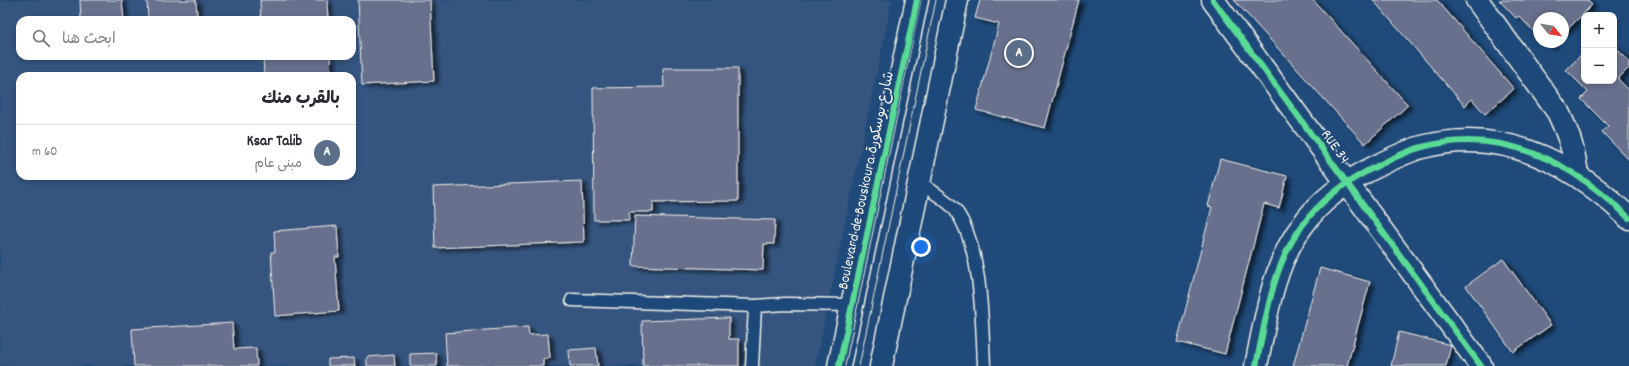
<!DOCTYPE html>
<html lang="ar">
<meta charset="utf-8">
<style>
:root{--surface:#fff;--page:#f2f2f3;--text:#2b2b33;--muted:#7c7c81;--line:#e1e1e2;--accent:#db2777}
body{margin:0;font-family:Dekko,"Playpen Sans Arabic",sans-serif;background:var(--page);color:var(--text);direction:rtl}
.controls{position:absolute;right:12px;top:12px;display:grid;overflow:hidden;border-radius:8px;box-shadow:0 2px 6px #0003}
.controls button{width:36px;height:36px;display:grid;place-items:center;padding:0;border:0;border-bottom:1px solid var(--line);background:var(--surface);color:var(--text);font:20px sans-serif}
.compass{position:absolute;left:1533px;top:12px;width:36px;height:36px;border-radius:50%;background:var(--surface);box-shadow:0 2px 6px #0003;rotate:120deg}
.you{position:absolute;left:921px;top:247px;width:14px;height:14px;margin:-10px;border:3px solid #fff;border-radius:50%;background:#1a73e8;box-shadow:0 0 0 6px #1a73e833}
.badge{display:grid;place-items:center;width:26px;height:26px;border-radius:50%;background:var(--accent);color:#fff;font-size:13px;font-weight:700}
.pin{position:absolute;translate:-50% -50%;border:2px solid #fff;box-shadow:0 1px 4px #0006}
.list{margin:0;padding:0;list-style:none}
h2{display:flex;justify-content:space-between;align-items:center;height:52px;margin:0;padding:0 16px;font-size:17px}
h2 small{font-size:13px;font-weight:400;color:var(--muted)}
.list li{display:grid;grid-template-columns:26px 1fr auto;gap:12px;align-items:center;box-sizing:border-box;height:56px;padding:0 16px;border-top:1px solid var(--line)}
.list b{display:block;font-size:15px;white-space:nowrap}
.list p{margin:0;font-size:13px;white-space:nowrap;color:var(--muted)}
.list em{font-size:13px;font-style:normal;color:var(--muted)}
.icon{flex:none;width:22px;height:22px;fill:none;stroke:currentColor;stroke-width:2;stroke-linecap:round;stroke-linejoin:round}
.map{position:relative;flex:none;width:1629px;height:366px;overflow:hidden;direction:ltr}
.search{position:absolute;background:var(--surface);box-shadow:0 2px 6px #0003;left:16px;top:16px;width:340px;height:44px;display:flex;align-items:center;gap:10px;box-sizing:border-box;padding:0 14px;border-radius:12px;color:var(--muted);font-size:15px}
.panel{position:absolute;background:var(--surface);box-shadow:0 2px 6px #0003;left:16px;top:72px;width:340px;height:108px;border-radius:12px;direction:rtl}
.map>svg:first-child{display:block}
.built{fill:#355580;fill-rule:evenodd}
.building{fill:#686f8e;stroke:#f4f1e8;filter:url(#shadow)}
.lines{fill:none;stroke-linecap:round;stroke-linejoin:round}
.service-casing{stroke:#f4f1e8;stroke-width:15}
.minor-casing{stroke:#f4f1e8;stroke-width:25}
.tertiary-casing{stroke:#f4f1e8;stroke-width:25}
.service{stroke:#1f4a7a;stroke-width:12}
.minor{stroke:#1f4a7a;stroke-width:22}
.tertiary{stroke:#1f4a7a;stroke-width:22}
.tram{stroke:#f4f1e8;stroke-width:1}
.cycleway-casing{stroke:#1f4a7a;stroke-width:8}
.cycleway{stroke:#5adb95;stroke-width:6}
.labels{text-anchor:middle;stroke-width:3;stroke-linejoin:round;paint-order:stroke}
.street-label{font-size:15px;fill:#f4f1e8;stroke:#1f4a7a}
</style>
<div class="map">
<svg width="1629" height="366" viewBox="0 0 1629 366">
<defs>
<filter id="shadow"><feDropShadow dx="4.5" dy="2.5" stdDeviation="2" flood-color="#0009"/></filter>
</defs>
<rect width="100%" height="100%" fill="#1f4a7a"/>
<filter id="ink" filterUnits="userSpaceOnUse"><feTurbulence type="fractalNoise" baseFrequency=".025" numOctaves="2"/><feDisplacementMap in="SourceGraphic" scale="8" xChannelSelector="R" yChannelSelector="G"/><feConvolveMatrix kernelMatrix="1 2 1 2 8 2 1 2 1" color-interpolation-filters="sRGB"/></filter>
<g filter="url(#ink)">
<path class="built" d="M 0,0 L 892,0 L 815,366 L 0,366 ZM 20,20 L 352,20 L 352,56 L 20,56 ZM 20,76 L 352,76 L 352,176 L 20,176 Z"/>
<g class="building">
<polygon points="80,0 122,0 124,20 81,20"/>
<polygon points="147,0 196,0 197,15 148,18"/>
<polygon points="260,0 327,0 328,20 261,20"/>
<polygon points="358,0 430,0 434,81 362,85"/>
<polygon points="980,0 1079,0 1045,128 976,110 999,24 975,18"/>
<polygon points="1234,0 1313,0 1408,105 1365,144"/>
<polygon points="1373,0 1437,0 1514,89 1485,114 1472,99 1465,106"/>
<polygon points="1499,0 1587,0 1592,5 1563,34 1563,18 1539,18 1539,37 1519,16 1516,18"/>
<polygon points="1544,42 1555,42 1550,47"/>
<polygon points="1614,46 1629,61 1629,68 1618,79 1629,90 1629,160 1602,132 1608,126 1581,99 1588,92 1566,70 1584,52 1584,81 1614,81"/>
<polygon points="263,56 330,56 331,76 264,76"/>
<polygon points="663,68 738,68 738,201 653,202 653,212 629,212 629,220 594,220 593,88 664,87"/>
<polygon points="1220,159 1287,176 1279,208 1264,204 1225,354 1177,342 1212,207 1208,206"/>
<polygon points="582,181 584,242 435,248 433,187"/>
<polygon points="635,216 775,220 774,244 764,244 763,270 633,266"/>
<polygon points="337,226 339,257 335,257 339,311 275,316 271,252 275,252 274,231"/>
<polygon points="1503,259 1551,325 1513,352 1466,286"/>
<polygon points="1320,268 1370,282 1347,366 1293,366"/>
<polygon points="729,318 729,339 739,339 739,366 643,366 642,321"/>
<polygon points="232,323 234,349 256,348 257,366 134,366 132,329"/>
<polygon points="528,327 529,335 548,334 550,358 543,359 543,366 447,366 445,333"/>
<polygon points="1399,332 1451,345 1446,366 1391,366"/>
<polygon points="596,348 598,366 570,366 569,350"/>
<polygon points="436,353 437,366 410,366 410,354"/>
<polygon points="394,355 395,366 367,366 367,357"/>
<polygon points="354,358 355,366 328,366 328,359"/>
</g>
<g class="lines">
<g class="service-casing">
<g id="service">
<path d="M 920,183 C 929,189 951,203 956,211 C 982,248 982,322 984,366"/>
<polyline points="572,300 755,306"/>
<polyline points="752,366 755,306 785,304 851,305"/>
</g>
</g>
<g class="minor-casing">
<g id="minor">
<polyline points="1213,0 1481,366"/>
<path d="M 1477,0 L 1558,112 C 1569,135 1574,150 1577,175"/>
<path d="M 1256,366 C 1266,319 1272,266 1302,226 C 1321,199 1350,179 1379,165 C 1393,158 1407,151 1422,147 C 1503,126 1572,162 1629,218"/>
</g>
</g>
<g class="tertiary-casing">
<g id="tertiary">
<polyline points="839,366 917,0"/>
<polyline points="881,366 957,0"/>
</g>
</g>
<use href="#service" class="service"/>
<use href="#minor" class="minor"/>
<use href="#tertiary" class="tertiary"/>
<g class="tram">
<polyline points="845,366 921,0"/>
<polyline points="859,366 936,0"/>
</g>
<g class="cycleway-casing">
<g id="cycleway">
<polyline points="1213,0 1481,366"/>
<polyline points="839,366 917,0"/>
<path d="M 1256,366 C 1266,319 1272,266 1302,226 C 1321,199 1350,179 1379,165 C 1393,158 1407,151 1422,147 C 1503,126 1572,162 1629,218"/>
</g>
</g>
<use href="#cycleway" class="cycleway"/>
</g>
</g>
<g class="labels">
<g class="street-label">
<text transform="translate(1336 146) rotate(54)" y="5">RUE 34</text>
<text transform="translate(865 180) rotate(-78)" y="5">Boulevard de Bouskoura شارع بوسكورة</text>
</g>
</g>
</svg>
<div class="controls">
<button>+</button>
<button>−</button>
</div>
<svg class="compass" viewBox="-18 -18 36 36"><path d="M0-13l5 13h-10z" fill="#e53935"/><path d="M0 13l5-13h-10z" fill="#7c7c81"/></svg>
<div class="you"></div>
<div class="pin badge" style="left:1019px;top:53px;background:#5c6f8a">A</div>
<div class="search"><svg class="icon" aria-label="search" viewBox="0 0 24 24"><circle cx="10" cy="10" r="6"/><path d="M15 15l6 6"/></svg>ابحث هنا</div>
<section class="panel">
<h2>بالقرب منك<small></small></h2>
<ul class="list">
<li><span class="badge" style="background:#5c6f8a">A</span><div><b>Ksar Talib</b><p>مبنى عام</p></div><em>60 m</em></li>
</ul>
</section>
</div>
